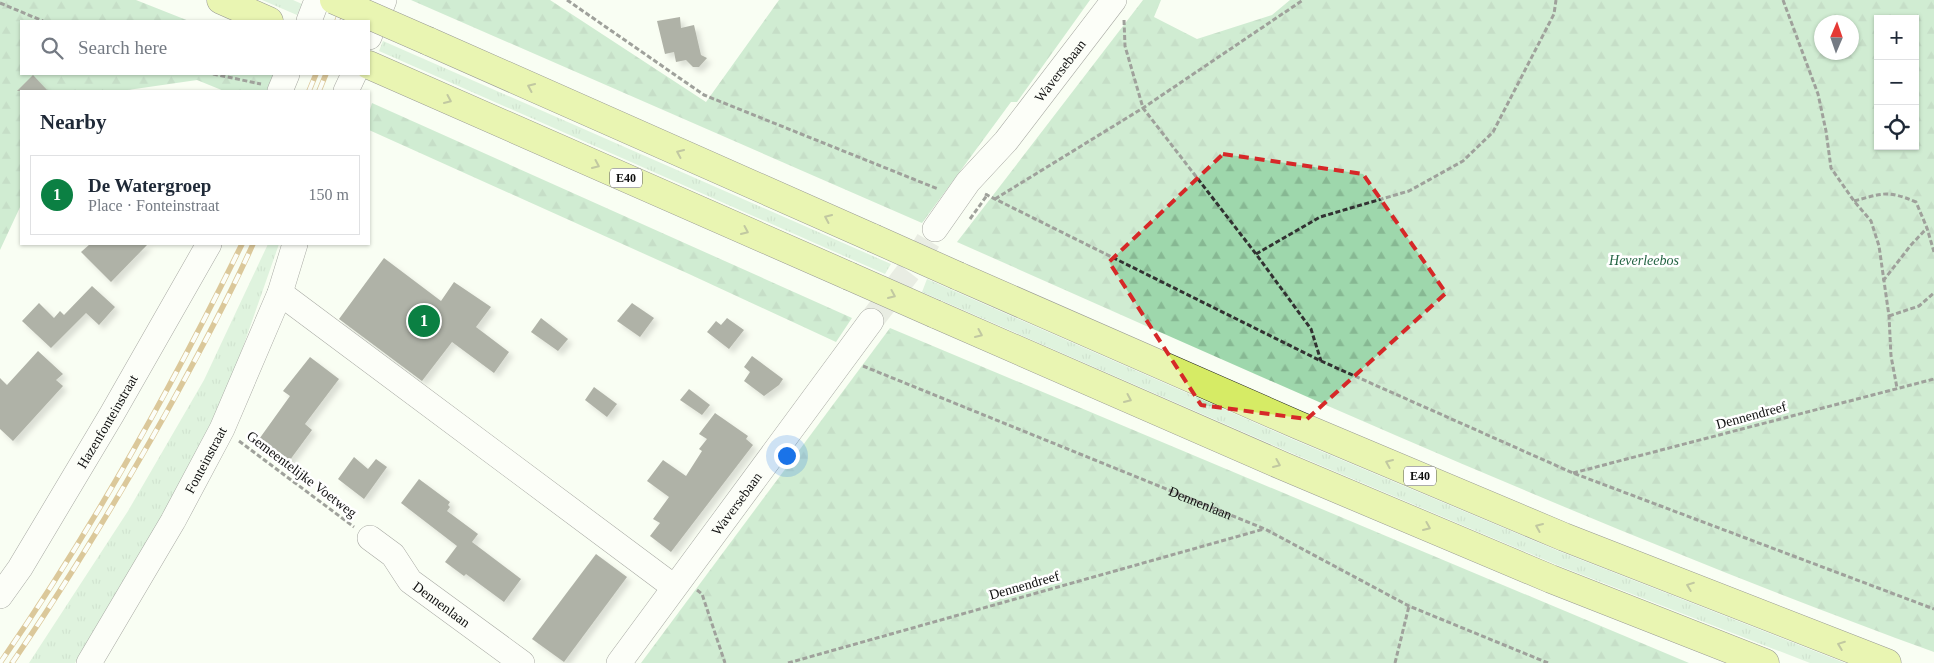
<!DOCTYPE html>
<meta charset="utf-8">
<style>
:root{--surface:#fff;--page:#f6f6f7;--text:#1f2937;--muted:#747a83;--line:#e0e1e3;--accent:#0b8043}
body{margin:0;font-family:Georgia,serif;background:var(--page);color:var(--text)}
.controls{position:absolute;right:15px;top:15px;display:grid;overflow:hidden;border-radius:0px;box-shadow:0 1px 4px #0004}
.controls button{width:45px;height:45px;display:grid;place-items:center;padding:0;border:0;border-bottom:1px solid var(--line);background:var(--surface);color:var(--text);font:25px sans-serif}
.compass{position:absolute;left:1814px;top:15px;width:45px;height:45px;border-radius:50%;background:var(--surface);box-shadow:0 1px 4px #0004;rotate:2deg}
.you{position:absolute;left:786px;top:455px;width:18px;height:18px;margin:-12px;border:4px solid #fff;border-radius:50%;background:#1a73e8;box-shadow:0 0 0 8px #1a73e833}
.badge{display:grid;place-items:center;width:32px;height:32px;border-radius:50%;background:var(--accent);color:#fff;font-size:16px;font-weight:700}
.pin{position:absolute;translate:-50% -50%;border:2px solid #fff;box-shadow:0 1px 5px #0006}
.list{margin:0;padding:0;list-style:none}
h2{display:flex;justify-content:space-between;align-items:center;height:65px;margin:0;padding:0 20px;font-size:21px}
h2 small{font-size:16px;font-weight:400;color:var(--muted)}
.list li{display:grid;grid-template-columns:32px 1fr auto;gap:15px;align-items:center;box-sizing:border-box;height:80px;margin:0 10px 10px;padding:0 10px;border:1px solid var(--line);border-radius:0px}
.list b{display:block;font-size:19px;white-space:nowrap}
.list p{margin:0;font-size:16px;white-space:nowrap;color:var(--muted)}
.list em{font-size:16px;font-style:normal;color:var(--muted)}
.icon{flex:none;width:28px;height:28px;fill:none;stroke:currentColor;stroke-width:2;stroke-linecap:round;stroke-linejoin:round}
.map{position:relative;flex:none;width:1934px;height:663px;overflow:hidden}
.search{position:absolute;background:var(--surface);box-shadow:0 1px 4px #0004;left:20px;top:20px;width:350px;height:55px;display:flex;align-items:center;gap:12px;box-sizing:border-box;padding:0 18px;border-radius:0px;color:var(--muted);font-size:19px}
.panel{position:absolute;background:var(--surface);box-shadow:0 1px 4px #0004;left:20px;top:90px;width:350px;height:155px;border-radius:0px}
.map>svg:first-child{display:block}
.grass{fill:url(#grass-tufts)}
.forest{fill:url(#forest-firs);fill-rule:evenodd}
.building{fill:#57584d;filter:url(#shadow)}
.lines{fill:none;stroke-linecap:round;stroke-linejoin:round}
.minor-tunnel{stroke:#d6dad1;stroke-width:25;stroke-dasharray:25 12;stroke-linecap:butt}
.minor-casing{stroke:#434343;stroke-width:26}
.highway-casing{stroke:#212121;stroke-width:29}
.path{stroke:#323232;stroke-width:3;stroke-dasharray:5 2.5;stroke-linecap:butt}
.minor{stroke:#fff;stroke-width:25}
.highway{stroke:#d6eb65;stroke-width:28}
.rail-casing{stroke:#b78830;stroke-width:5.5}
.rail{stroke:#fff;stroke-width:4;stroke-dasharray:11;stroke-linecap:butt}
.highway-bridge-casing{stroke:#212121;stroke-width:29;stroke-linecap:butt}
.highway-bridge{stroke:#d6eb65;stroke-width:28}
.oneway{stroke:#7d883f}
.marked{fill:none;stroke:#d62828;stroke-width:4;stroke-dasharray:10 6;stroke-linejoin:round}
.labels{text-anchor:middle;stroke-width:5;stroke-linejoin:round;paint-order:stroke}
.shield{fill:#fff;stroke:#585858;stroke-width:1}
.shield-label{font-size:12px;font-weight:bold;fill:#101010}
.street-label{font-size:14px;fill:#101010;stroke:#fff}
.park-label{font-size:14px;font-style:italic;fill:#236443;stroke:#fff}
</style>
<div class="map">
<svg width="1934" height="663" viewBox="0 0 1934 663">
<defs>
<pattern id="grass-tufts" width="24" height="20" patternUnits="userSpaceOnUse" patternTransform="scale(1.25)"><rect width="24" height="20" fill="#bee7c5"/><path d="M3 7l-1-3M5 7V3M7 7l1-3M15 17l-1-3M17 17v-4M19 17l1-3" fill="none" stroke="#a2c5a8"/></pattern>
<pattern id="forest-firs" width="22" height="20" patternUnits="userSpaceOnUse" patternTransform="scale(1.25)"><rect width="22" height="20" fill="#9ed7ac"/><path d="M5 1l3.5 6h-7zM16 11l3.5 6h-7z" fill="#87b893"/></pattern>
<filter id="shadow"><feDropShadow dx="4.5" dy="4.5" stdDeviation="2.5" flood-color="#0004"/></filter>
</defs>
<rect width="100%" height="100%" fill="#f9fef3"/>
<g class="grass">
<polygon points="262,0 293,0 302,4 297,15"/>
<polygon points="383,41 891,264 885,274 379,51"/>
<polygon points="268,244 279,244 216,424 160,524 75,663 29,663 128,511 204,380"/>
<polygon points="927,279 1292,439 1561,552 1845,663 1810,663 1557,565 1289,452 922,292"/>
</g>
<g class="forest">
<polygon points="0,0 136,0 189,21 21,21 21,74 277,74 269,91 224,91 197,80 121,91 21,91 21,205 0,250"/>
<polygon points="411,0 550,0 706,102 779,0 1090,0 1017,102 1011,102 922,223"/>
<path d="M 1143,0 L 1161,0 L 1154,17 L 1197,39 L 1272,15 L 1290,0 L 1934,0 L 1934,652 C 1602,531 1280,385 957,242 ZM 1878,19 L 1915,19 L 1915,146 L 1878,146 ZM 1822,22 L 1852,22 L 1852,52 L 1822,52 Z"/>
<polygon points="372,103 852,318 836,342 689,274 369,130 369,113"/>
<polygon points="890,328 1689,663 641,663"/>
</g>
<g class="building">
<polygon points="680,17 681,28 694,25 701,55 707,58 699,67 693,67 686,60 676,62 674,52 665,54 657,21"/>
<polygon points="33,75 48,91 17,91"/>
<polygon points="90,244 148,244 111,282 81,252"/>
<polygon points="384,258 441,301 454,282 491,307 476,327 509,352 494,373 452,342 422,381 339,319"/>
<polygon points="92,286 115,307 99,325 86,313 51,348 22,321 39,303 54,318 60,311 64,315"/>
<polygon points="632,303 654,318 640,337 617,321"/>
<polygon points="541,318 568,339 558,351 531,332"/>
<polygon points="727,318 744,330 729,349 707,332 716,321 721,325"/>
<polygon points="38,351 63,374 56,380 63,386 13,441 0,429 0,378 7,385"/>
<polygon points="752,356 783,379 779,385 764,396 744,381 750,372 744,367"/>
<polygon points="310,357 339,379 305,424 312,430 287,464 257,442 290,396 283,391"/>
<polygon points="594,387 617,404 607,417 585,400"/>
<polygon points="689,389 710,405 702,415 680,400"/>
<polygon points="715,413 748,436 746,439 753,445 671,552 650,536 660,523 653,519 669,497 647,481 663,460 686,476 702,451 699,449 707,439 699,434"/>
<polygon points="354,457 368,469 376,459 387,467 364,499 338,479"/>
<polygon points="419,479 450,502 448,505 450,507 447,511 478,534 472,542 521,579 504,602 466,574 464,576 445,562 457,546 401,503"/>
<polygon points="596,554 627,577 564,662 532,639"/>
</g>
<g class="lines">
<polyline class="minor-tunnel" points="871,321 915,263 935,229"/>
<g class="minor-casing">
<g id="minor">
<polyline points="309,21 317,0"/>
<polyline points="369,37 384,0"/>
<polyline points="280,91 287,74"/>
<polyline points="346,91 354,74"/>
<path id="s2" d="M 935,229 L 968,182 L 1006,141 L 1114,0"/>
<polyline points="280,293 674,587"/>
<path id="s3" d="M 370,538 L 393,555 L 410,581 L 522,663"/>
<path id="s4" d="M 0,596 L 20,568 L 112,414 L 209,244"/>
<path id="s5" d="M 89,663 L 173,521 L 222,429 L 280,293 L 295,244"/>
<path id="s6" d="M 619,663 L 871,321"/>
</g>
</g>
<g class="highway-casing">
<g id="highway">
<polyline points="221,0 269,21"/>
<polyline points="428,41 873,238"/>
<polyline points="369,65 849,276"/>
<polyline points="958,276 1298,425 1564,537 1887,663"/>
<polyline points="935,314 1283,466 1551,579 1765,663"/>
</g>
</g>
<g class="path">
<polyline points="567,0 704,95 938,189"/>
<polyline points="1783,0 1818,94 1826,131 1831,168 1854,201 1871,221 1879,246 1889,316 1891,356 1897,388"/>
<polyline points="0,3 43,21"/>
<polyline points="1124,20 1125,46 1143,108 1256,254 1311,329 1321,361"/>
<polyline points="213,74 261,84"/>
<polyline points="985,194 1321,361 1573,473 1934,609"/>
<polyline points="995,199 1143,108 1303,0"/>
<path d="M 1854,201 C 1884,193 1887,190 1916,202 L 1927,228 L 1934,252"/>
<polyline points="970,219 988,194"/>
<polyline points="1256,254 1320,217 1409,191 1463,161 1493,132 1554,14 1556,0"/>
<polyline points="1883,281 1911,245 1927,228"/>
<polyline points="1889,316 1919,306 1934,293"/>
<path id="s1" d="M 863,366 L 1265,529 L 1409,606 L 1548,663"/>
<polyline points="239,441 354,527"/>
<polyline points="1573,473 1934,379"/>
<polyline points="697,590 702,594 725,663"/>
<polyline points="788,663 1264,529"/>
<polyline points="1395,663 1409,606"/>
</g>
<use href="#minor" class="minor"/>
<use href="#highway" class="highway"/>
<g class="rail-casing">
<g id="rail">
<polyline points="337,21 345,0"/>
<polyline points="347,21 356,0"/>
<polyline points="309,91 316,74"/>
<polyline points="319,91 326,74"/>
<path d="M 0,663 C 92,530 171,389 242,244"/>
<path d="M 12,663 C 67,583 117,500 165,415 C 196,359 227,302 253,244"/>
</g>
</g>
<use href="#rail" class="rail"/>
<g class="highway-bridge-casing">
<g id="highway-bridge">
<polyline points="334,0 428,41"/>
<polyline points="873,238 958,276"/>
<polyline points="849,276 935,314"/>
</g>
</g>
<use href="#highway-bridge" class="highway-bridge"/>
</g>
<defs><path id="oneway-chevron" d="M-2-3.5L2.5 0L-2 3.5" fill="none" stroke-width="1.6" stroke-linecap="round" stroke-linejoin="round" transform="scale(1.25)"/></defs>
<g class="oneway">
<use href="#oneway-chevron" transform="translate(531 87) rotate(-156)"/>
<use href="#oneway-chevron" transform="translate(448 100) rotate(24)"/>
<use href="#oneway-chevron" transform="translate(680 153) rotate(-156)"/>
<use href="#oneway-chevron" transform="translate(596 165) rotate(24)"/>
<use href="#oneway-chevron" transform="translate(828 218) rotate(-156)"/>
<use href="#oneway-chevron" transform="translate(745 231) rotate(24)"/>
<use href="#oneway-chevron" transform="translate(892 295) rotate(24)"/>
<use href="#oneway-chevron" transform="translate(979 334) rotate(24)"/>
<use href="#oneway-chevron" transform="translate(1128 399) rotate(24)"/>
<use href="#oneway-chevron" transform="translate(1389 463) rotate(-157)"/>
<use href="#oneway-chevron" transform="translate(1277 464) rotate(23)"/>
<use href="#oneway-chevron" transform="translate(1427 527) rotate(23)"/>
<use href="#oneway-chevron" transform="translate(1539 527) rotate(-157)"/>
<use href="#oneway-chevron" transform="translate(1690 586) rotate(-159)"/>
<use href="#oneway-chevron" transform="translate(1841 645) rotate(-159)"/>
</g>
<path d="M0 0H1934V663H0ZM 1223,154 L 1363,174 L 1446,293 L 1307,419 L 1201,405 L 1109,262 Z" fill="#f9fef3" fill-opacity=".55" fill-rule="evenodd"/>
<path class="marked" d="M 1223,154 L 1363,174 L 1446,293 L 1307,419 L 1201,405 L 1109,262 Z"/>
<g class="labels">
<g class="shield">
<rect x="610" y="168.5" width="32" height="19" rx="4"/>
<rect x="1404" y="466.5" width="32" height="19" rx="4"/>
</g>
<g class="shield-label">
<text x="626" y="182">E40</text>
<text x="1420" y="480">E40</text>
</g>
<g class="street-label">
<text dy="5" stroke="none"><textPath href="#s2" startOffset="202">Waversebaan</textPath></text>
<text transform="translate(1751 415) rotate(-15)" y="5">Dennendreef</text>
<text dy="5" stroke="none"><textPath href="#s4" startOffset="205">Hazenfonteinstraat</textPath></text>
<text dy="5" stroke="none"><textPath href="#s5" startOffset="234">Fonteinstraat</textPath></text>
<text transform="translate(302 474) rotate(37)" y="5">Gemeentelijke Voetweg</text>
<text dy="5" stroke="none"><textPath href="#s1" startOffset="364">Dennenlaan</textPath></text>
<text dy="5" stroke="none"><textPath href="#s6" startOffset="198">Waversebaan</textPath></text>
<text transform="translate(1024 585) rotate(-16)" y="5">Dennendreef</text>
<text dy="5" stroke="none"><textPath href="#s3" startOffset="99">Dennenlaan</textPath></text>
</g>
<g class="park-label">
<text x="1644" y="265">Heverleebos</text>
</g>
</g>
</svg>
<div class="controls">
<button>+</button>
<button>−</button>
<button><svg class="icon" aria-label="locate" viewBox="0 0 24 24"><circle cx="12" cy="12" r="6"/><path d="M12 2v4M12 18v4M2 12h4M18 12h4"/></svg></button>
</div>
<svg class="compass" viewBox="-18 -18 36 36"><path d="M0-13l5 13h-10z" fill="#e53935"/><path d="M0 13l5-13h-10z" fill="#747a83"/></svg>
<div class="you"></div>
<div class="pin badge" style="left:424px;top:321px">1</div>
<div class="search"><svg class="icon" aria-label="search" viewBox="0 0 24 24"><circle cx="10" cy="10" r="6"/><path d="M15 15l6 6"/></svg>Search here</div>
<section class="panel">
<h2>Nearby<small></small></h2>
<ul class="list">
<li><span class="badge">1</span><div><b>De Watergroep</b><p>Place · Fonteinstraat</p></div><em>150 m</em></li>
</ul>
</section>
</div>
